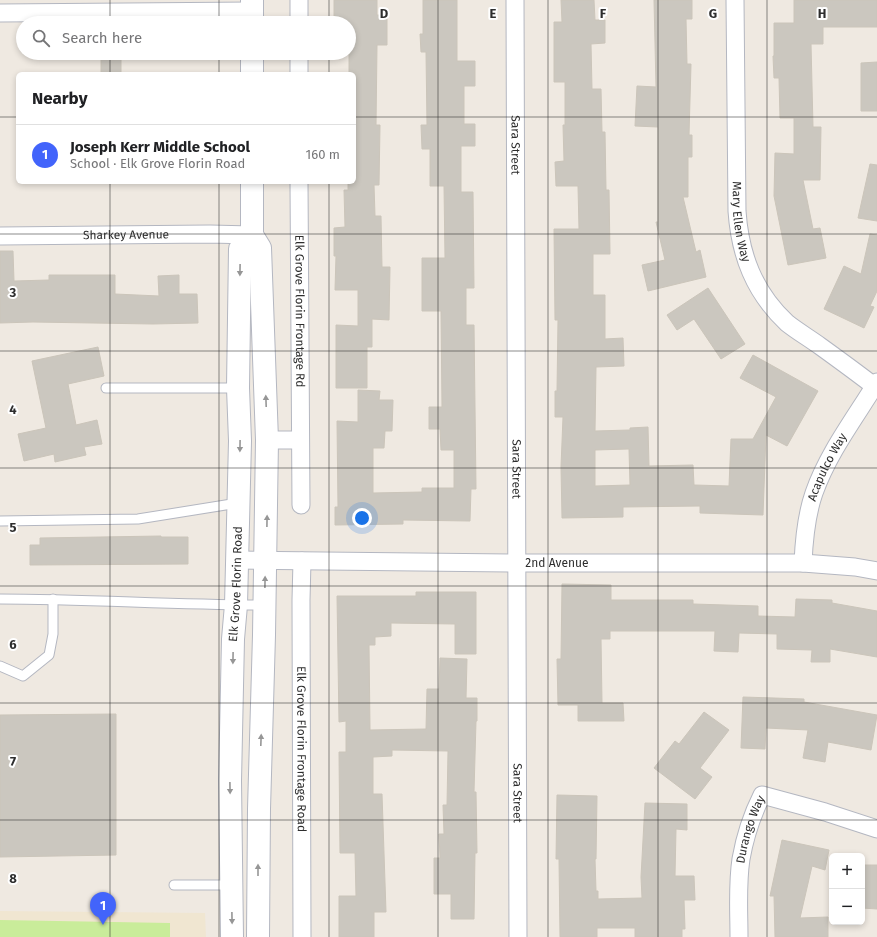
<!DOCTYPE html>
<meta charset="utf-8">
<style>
:root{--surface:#fff;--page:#f2f2f2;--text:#202124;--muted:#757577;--line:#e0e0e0;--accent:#4264fb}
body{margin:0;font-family:"Fira Sans",sans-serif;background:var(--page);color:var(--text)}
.controls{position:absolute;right:12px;bottom:12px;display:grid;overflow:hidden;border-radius:6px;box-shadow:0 2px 6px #0003}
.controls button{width:36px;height:36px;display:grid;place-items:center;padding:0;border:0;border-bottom:1px solid var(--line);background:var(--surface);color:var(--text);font:20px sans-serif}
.you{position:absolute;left:362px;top:518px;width:14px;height:14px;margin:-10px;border:3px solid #fff;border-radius:50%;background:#1a73e8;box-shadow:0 0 0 6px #1a73e833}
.badge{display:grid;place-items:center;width:26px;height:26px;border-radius:50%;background:var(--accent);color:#fff;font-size:13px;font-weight:700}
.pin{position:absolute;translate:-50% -33px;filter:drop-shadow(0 1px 2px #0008)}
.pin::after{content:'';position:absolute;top:21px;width:14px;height:12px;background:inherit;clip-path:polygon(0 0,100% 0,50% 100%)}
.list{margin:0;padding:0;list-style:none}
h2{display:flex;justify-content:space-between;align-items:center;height:52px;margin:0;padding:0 16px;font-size:17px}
h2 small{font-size:13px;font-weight:400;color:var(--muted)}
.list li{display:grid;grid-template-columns:26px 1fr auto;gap:12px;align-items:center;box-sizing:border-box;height:60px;padding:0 16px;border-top:1px solid var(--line)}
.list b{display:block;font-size:15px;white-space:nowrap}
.list p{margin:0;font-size:13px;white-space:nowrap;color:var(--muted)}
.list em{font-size:13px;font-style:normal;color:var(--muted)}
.icon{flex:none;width:22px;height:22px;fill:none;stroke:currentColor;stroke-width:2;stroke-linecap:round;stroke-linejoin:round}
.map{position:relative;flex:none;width:877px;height:937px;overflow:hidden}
.search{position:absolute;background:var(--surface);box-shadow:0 2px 6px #0003;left:16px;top:16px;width:340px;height:44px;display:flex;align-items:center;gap:10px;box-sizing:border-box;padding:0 14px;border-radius:22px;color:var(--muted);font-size:15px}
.panel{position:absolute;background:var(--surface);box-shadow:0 2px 6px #0003;left:16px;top:72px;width:340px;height:112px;border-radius:6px}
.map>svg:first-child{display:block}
.education{fill:#f0e6d1}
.pitch{fill:#c9ec9a}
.building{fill:#cbc7bf;stroke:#cbc5ba;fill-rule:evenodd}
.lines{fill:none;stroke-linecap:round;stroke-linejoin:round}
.lane-casing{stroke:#b4b7c1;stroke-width:11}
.street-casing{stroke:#b4b7c1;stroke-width:19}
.secondary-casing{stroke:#b4b7c1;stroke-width:24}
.lane{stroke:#fff;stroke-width:9}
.street{stroke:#fff;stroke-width:17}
.secondary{stroke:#fff;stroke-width:22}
.oneway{fill:#969696}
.grid{fill:none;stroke:#2e2e2e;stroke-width:1;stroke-opacity:0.55}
.labels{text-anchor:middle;stroke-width:4;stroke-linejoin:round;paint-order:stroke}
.street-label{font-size:12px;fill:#2e2e2e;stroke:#fff}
.grid-label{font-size:13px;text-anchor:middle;font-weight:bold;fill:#2e2e2e;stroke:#fff;stroke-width:4;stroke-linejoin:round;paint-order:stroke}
</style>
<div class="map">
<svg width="877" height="937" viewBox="0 0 877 937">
<rect width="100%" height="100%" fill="#efe9e1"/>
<polygon class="education" points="0,911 205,913 206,937 0,937"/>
<polygon class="pitch" points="0,920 170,923 170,937 0,937"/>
<g class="building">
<polygon points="334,0 377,0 377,15 387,15 387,45 377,45 376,125 380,125 379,185 374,185 375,216 381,216 382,267 390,267 389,320 372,319 372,347 367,347 367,388 336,388 336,325 358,326 358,290 335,290 336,256 334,256 334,228 345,227 344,190 348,190 348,182 354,182 354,74 349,74 349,23 334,21"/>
<polygon points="423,0 457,0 457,61 475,61 475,86 464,86 464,124 475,124 475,146 461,146 461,192 473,192 474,288 466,288 466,325 474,325 476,489 471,489 470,521 403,520 403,524 335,525 335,507 338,507 337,421 358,422 358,390 380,391 379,400 393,400 392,431 385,431 384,448 373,448 373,493 422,492 422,488 454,488 454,450 441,450 440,429 429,429 429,407 442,407 441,311 422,311 422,258 445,258 444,186 430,186 430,149 422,149 421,125 427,125 426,52 421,52 420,34 423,34"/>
<path d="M 561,0 L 594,0 L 595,20 L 605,20 L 605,43 L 591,44 L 592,89 L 601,89 L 602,132 L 605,132 L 606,190 L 609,190 L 610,254 L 593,254 L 593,295 L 605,295 L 605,339 L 623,338 L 624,366 L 596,367 L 595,431 L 630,430 L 630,428 L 648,427 L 649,466 L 693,465 L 694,485 L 729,486 L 731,439 L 753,439 L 776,397 L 740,378 L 753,355 L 818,391 L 787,446 L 766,435 L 763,515 L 700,513 L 700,506 L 623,507 L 623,517 L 562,518 L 561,467 L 563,417 L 555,417 L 555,391 L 557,391 L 558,320 L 555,320 L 554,229 L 579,229 L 578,186 L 556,186 L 555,162 L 564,161 L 563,125 L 565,125 L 565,82 L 554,82 L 554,22 L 562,22 ZM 629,449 L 630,485 L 595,486 L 595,450 Z"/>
<polygon points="654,0 692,0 692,19 686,19 687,64 691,64 689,135 692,135 692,157 688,157 688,197 683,197 696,252 700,250 706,277 648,291 642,265 665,260 656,222 658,222 658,127 635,126 637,86 656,87"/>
<polygon points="794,0 877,0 877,27 823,27 823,44 811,44 813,127 821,127 820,180 803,180 813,229 820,228 826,258 788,265 774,196 775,153 794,154 794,118 780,118 779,78 774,78 773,56 774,56 774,23 794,23"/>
<rect x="101" y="56" width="20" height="18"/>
<polygon points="877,62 877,111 861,111 861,63"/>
<polygon points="870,164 877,165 877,221 858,218"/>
<polygon points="870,234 877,235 877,291 870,306 874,307 864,328 824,309 844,266 861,274"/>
<polygon points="0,251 13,251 14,281 49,280 49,275 115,275 115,294 159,296 158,276 179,275 179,294 197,294 198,323 153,324 33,322 0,323"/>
<polygon points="708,288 745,344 721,359 694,319 677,330 667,315"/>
<polygon points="98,347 104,376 68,384 76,425 97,420 102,444 84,447 86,455 55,462 54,454 24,461 18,434 46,428 32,361"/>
<polygon points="161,536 161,537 188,537 188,564 30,565 30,545 40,545 40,538"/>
<polygon points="562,584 611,585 611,600 693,600 693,604 758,606 758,616 795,617 796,599 832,600 832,603 877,611 877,657 830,649 830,662 811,662 812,650 777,649 777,634 739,633 738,652 714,651 715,631 610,631 610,639 601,639 602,703 623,703 624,721 578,721 578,705 558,705 557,659 561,659"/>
<polygon points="416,592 476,592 476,654 455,654 455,624 391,623 391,636 375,637 375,645 369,645 370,730 426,729 427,689 439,689 440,658 467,659 466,698 477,698 477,721 476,721 474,792 476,792 477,853 475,853 474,919 451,919 451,894 434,894 434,858 440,858 439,834 444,834 443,805 447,805 448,751 392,750 392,756 373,757 373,794 382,794 386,912 374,912 374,937 339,937 339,896 356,896 355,853 340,853 339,752 346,752 346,721 339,722 337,596 416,596"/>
<polygon points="743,697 804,699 804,702 877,715 871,750 828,742 825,762 803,758 808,730 766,728 765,749 741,748"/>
<polygon points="704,712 729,730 700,768 712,777 695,799 654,768 675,741 679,744"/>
<polygon points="116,714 116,855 0,857 0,715"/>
<polygon points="557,795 597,796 596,859 595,859 596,891 598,891 598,899 642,898 641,877 645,803 687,804 687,830 676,829 675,876 694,876 695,900 684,900 685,929 682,929 682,937 635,937 635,928 597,928 597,937 560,937 559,859 556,859"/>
<polygon points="782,840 829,850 825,870 812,866 800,918 828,917 828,937 775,937 774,896 770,896"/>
<polygon points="862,865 877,865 877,909 862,908"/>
</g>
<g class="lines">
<g class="lane-casing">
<g id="lane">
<polyline points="106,388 238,388"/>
<polyline points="0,521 138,519 238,503"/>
<path d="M 0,599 C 88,599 176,605 264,605"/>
<polyline points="0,666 23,676 49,655 53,634 53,599"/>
<polyline points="174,885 231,885"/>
</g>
</g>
<g class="street-casing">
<g id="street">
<polyline points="299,0 299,23"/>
<path id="s1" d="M 515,0 L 518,937"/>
<path id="s2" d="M 735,0 L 737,211 C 740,255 754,292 787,323 C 797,331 809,338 820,346 C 838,359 856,372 874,386"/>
<polyline points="0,13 252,11"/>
<polyline points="299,53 299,74"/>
<path id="s3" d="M 299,182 L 301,505"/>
<path id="s4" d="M 0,236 L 210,234 L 252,235"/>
<polyline points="267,440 300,440"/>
<path id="s5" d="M 237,560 L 517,563 L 803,563 L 855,567 L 877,571"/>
<path id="s6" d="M 302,561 L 301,600 L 302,937"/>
<path id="s7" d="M 803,563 C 804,539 806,516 814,493 C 828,453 855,418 877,382"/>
<path id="s8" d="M 739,937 C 739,911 737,885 741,859 C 745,836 752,815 762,795 L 825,812 L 877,829"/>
</g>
</g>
<g class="secondary-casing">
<g id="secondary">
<polyline points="252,23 252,0"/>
<polyline points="252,74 252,53"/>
<polyline points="252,182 252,235 260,248 267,440 264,635 259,809 258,937"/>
<path id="s9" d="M 232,937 L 230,781 L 233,639 L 236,605 L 240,441 L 238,388 L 240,249 L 252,235"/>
</g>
</g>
<use href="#lane" class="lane"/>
<use href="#street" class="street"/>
<use href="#secondary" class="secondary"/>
</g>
<defs><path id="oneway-solid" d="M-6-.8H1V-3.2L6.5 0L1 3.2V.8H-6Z"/></defs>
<g class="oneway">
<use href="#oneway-solid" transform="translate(240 270) rotate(91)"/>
<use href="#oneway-solid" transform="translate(266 401) rotate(-92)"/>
<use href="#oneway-solid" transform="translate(240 446) rotate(91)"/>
<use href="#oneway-solid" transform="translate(267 521) rotate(-89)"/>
<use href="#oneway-solid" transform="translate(265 582) rotate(-89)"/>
<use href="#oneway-solid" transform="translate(233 658) rotate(91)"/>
<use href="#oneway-solid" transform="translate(261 740) rotate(-88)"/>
<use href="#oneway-solid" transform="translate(230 788) rotate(89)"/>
<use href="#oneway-solid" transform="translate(258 870) rotate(-90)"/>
<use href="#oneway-solid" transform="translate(232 918) rotate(89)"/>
</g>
<path class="grid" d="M 110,0 L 110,23M 219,0 L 219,23M 329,0 L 329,23M 438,0 L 438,937M 548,0 L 548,937M 658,0 L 658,937M 767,0 L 767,937M 110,53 L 110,74M 219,53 L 219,74M 329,53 L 329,74M 0,117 L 18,117M 354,117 L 877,117M 110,182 L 110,937M 219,182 L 219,937M 329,182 L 329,937M 0,234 L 877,234M 0,351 L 877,351M 0,468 L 877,468M 0,586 L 877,586M 0,703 L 877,703M 0,820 L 877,820"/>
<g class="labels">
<g class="street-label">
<text dy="4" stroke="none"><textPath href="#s1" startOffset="145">Sara Street</textPath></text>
<text dy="4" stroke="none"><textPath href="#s2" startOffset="222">Mary Ellen Way</textPath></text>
<text dy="4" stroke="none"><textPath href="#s4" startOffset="126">Sharkey Avenue</textPath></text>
<text dy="4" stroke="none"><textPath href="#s3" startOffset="129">Elk Grove Florin Frontage Rd</textPath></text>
<text dy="4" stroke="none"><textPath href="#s1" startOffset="469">Sara Street</textPath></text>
<text dy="4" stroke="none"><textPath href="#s7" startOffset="100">Acapulco Way</textPath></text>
<text dy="4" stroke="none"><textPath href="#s5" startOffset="320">2nd Avenue</textPath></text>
<text dy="4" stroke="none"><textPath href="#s9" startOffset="353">Elk Grove Florin Road</textPath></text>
<text dy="4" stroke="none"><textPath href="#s6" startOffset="188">Elk Grove Florin Frontage Road</textPath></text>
<text dy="4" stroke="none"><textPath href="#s1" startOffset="793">Sara Street</textPath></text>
<text dy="4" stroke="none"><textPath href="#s8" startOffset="109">Durango Way</textPath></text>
</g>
</g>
<g class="grid-label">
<text x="384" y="18">D</text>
<text x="493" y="18">E</text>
<text x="603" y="18">F</text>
<text x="713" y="18">G</text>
<text x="822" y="18">H</text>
<text x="13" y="297">3</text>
<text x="13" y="414">4</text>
<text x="13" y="532">5</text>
<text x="13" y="649">6</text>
<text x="13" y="766">7</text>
<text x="13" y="883">8</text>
</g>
</svg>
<div class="controls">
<button>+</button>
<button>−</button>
</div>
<div class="you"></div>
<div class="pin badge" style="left:103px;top:925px">1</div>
<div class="search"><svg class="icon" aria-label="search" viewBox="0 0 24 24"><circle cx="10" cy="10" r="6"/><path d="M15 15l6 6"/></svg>Search here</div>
<section class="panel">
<h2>Nearby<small></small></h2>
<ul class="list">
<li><span class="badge">1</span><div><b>Joseph Kerr Middle School</b><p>School · Elk Grove Florin Road</p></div><em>160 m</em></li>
</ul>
</section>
</div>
